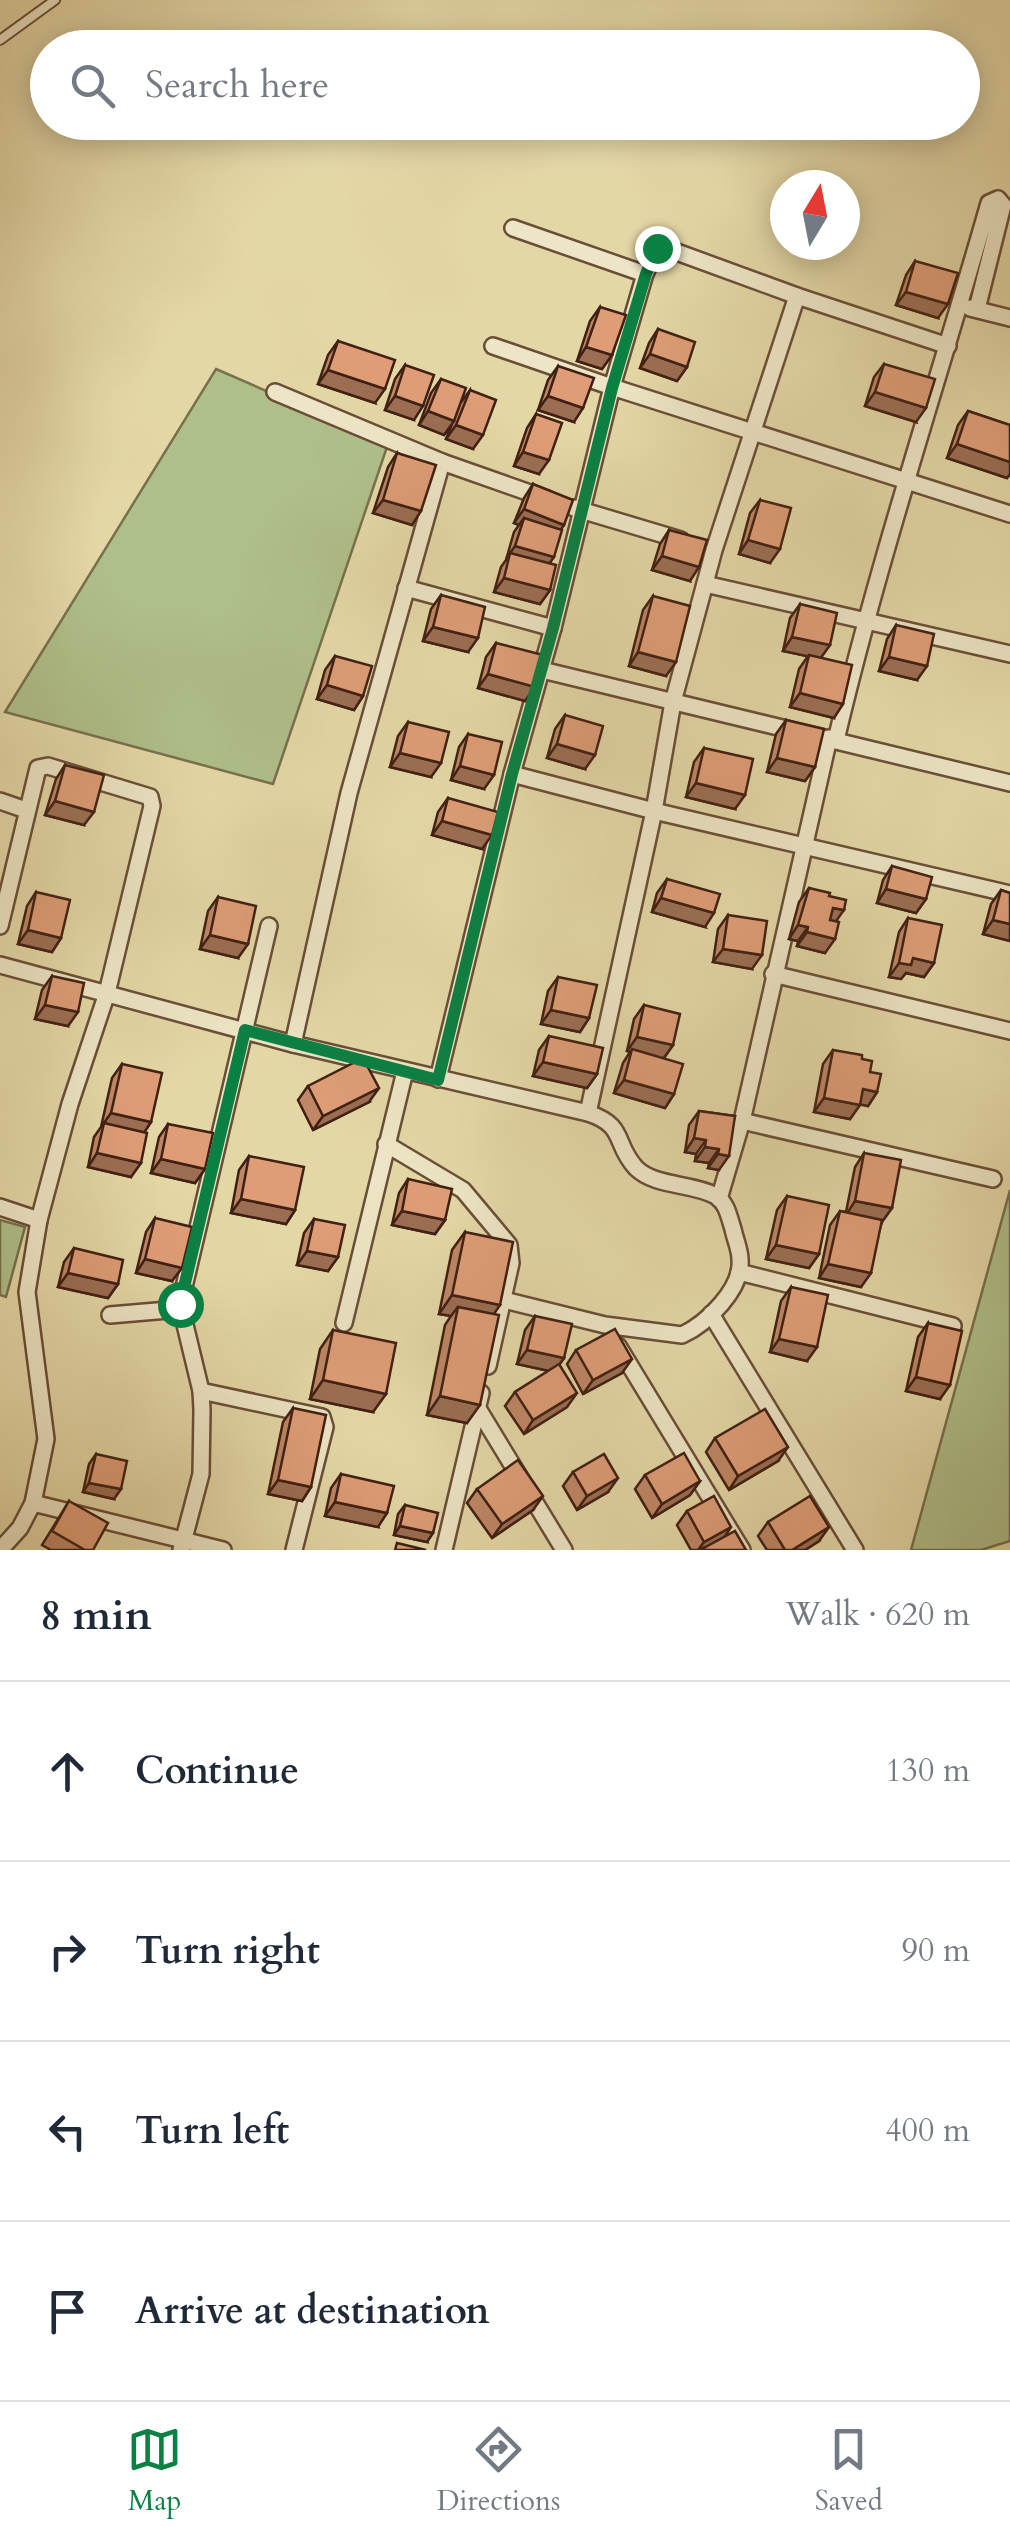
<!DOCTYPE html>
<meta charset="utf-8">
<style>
:root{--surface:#fff;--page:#f6f6f7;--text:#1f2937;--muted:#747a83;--line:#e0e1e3;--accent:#0b8043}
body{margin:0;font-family:Cardo,serif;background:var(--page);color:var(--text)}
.compass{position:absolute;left:770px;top:170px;width:90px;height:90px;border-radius:50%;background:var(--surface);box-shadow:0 5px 25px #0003;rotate:10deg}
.stop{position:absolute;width:30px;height:30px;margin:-22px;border:8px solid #0b8043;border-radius:50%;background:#fff}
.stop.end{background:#0b8043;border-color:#fff;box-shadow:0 2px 10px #0008}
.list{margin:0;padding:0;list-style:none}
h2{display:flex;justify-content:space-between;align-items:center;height:130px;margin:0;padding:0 40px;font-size:42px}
h2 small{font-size:32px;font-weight:400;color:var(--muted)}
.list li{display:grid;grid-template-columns:65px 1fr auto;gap:30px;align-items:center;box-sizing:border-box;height:180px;padding:0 40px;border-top:2px solid var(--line)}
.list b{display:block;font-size:38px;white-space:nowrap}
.list em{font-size:32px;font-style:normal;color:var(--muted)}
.icon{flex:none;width:55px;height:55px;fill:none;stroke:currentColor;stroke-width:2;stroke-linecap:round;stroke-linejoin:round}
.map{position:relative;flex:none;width:1010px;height:1550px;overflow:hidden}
.search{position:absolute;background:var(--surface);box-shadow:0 5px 25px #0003;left:30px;right:30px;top:30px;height:110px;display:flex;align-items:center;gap:25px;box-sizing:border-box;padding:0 35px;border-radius:55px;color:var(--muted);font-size:38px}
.sheet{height:850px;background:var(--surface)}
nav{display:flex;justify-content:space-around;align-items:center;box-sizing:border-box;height:140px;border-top:2px solid var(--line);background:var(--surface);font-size:28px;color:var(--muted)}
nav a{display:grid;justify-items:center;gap:5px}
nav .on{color:var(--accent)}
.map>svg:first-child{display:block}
.green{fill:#afbf8a;stroke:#78704e;stroke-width:2.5}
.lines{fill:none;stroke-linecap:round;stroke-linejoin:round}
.service-casing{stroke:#694e37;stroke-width:12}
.minor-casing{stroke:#694e37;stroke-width:20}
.service{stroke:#ede5c5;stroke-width:8}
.minor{stroke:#ede5c5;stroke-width:15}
.wall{fill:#bf8766;stroke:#402012;stroke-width:2.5}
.shaded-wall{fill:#9b6e53;stroke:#402012;stroke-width:2.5}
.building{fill:#de9d77;stroke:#402012;stroke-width:2.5}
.route{stroke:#0b8043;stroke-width:12}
</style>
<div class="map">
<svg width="1010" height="1550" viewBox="0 0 1010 1550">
<rect width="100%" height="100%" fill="#e4d7a6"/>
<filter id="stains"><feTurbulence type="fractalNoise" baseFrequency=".002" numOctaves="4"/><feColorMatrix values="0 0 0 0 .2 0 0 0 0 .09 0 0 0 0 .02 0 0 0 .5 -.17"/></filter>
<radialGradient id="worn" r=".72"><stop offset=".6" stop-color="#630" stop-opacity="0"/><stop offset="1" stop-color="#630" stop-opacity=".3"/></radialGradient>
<g class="green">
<polygon points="216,369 388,444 273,784 5,712"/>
<polygon points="1010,1190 1010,1541 981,1550 911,1550"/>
<polygon points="0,1220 25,1227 6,1297 0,1295"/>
</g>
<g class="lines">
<g class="service-casing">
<polyline id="service" points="0,40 55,0"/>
</g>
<g class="minor-casing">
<g id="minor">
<polyline points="513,228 645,274"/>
<polyline points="970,308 1010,318"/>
<polyline points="493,346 612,387 1010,514"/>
<polyline points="275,392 442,462 547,499"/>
<polyline points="574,508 681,540"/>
<polyline points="705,584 1010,654"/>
<polyline points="406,588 553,628"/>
<polyline points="542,670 1010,783"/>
<path d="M 836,740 C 879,558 938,382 989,203 L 998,199 L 1003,205 L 977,309"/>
<polyline points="512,774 654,811 1010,894"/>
<polyline points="0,801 26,810"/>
<polyline points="0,926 38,768 48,766 150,797 152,806 107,993 70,1104 39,1220 27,1292 46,1439 33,1503 20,1528 0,1550"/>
<path d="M 0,965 L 293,1044 L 588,1113 C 627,1126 613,1143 636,1168 C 655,1187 693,1183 716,1196 C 727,1203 729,1217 733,1229 C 735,1239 740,1250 740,1259 C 743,1289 706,1324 682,1335 L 605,1325 L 504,1300"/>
<polyline points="773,974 1010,1031"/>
<polyline points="293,1044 349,793 442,462"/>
<polyline points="438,1079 512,774 553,628 612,387 645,274 657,248 663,247 797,296 948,346"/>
<polyline points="588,1113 654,811 673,702 714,550 797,296"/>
<polyline points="742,1121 993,1179"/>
<polyline points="386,1144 463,1190 509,1245 511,1263 488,1366"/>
<polyline points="719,1199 742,1121 829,738"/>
<polyline points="0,1207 39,1220"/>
<polyline points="739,1272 953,1326"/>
<polyline points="711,1314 855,1550"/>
<polyline points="110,1315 180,1309"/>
<polyline points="344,1323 405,1071"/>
<polyline points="618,1346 742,1550"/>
<polyline points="201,1391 322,1417 325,1427 294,1550"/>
<polyline points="477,1407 564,1550"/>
<polyline points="33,1503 223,1550"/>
<polyline points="181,1550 201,1474 202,1410 201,1391 180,1304 269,926"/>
<polyline points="444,1550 481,1393"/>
</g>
</g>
<use href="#service" class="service"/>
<use href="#minor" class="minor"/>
</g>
<g class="wall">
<polygon points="915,261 938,318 896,305 906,275"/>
<polygon points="600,307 612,355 602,369 577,361 590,321"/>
<polygon points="658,329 687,367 677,381 640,368 649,343"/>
<polygon points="338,341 375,403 318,384 328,355"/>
<polygon points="884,364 916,422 865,406 874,377"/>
<polygon points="405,365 414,420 385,410 395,379"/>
<polygon points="558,366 574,422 538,410 548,380"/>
<polygon points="441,379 462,401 470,390 473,449 446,439 452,424 444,435 419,425 431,393"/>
<polygon points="968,411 1010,425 1010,474 1007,478 947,458 958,425"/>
<polygon points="536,414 539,474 514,466 527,428"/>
<polygon points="397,453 412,525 373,513 388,467"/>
<polygon points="533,484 560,530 550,564 550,590 540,604 494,592 501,567 506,560 514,532 519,525 514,523 524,498"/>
<polygon points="760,500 770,563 739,554 750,513"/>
<polygon points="669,530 690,581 652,570 660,544"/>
<polygon points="441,595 468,652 423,641 431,609"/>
<polygon points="653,596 666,676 629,666 643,610"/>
<polygon points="800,604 821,658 834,718 790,707 799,669 808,656 783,651 790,618"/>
<polygon points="896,625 917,680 879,671 887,639"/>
<polygon points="496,643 525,701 478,688 486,657"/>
<polygon points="335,656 363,696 354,710 317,699 325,670"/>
<polygon points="565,715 585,769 547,758 555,729"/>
<polygon points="786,720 815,767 805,781 767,772 776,734"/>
<polygon points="408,722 431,777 390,767 398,736"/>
<polygon points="468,734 484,789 451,780 459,747"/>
<polygon points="704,748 735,809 686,797 694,762"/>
<polygon points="65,765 84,825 45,815 56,779"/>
<polygon points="448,798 482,849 432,835 438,812"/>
<polygon points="892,866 926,899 916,913 877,903 883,880"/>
<polygon points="667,879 705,927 652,912 657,893"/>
<polygon points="809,888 829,896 836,922 825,953 797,946 798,941 789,939 799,902"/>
<polygon points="1001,890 1010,893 1010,941 983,934 991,904"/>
<polygon points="36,892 61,938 52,952 18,944 27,906"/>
<polygon points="218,897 238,958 200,949 208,911"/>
<polygon points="728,915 752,969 713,962 718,929"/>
<polygon points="908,918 934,963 924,977 906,973 901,979 889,977 899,932"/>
<polygon points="52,976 68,1026 35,1019 42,990"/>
<polygon points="558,977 589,1018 580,1032 541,1024 548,991"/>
<polygon points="644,1005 673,1045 664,1058 674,1094 665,1108 614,1093 623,1063 630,1052 627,1051 634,1019"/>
<polygon points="549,1036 597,1074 587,1088 533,1076 539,1050"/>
<polygon points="833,1050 862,1059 870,1072 877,1092 868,1106 860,1104 850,1119 814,1112 823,1064"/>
<polygon points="122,1064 151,1122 144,1132 131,1177 88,1167 94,1137 101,1127 112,1078"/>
<polygon points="308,1086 369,1102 313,1130 298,1100"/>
<polygon points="699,1111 735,1116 719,1170 708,1168 709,1163 695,1161 696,1154 685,1152 689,1125"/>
<polygon points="168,1124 205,1169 195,1183 151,1173 159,1137"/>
<polygon points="864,1153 882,1222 861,1287 819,1278 830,1225 840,1211 846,1212 855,1167"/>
<polygon points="249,1156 295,1210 286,1224 231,1213 239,1170"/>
<polygon points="408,1179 445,1220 435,1234 392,1225 399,1193"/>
<polygon points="787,1196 819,1254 809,1268 766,1259 777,1210"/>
<polygon points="155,1218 172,1281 136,1273 146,1232"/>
<polygon points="314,1219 338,1257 328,1271 297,1265 304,1233"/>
<polygon points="465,1232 494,1314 467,1423 427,1415 445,1325 451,1316 439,1314 452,1250"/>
<polygon points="74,1248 118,1284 108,1298 58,1287 64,1262"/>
<polygon points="791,1287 807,1361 770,1352 781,1301"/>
<polygon points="535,1316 564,1358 559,1365 567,1407 524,1434 505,1406 515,1392 549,1371 517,1364 525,1330"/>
<polygon points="928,1323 940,1399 906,1391 918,1337"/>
<polygon points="333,1330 373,1412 310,1399 320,1349"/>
<polygon points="576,1350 622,1373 583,1394 567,1364"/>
<polygon points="293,1408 311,1487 302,1501 268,1494 283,1422"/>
<polygon points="715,1438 778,1461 729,1490 706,1452"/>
<polygon points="96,1454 114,1499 83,1492 89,1464"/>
<polygon points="573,1472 608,1492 577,1510 563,1486"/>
<polygon points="341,1474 378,1527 325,1516 331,1488"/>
<polygon points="645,1475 700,1481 690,1495 652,1518 635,1489"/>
<polygon points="477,1489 533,1510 492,1538 467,1503"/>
<polygon points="69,1501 93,1550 51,1550 42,1545"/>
<polygon points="405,1505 427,1542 394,1535 398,1514"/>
<polygon points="687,1511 725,1536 746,1550 691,1550 677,1525"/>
<polygon points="768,1522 819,1541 805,1550 767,1550 758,1536"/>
</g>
<g class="shaded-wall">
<polygon points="906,292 948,304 938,318 896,305"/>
<polygon points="586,347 612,355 602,369 577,361"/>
<polygon points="650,354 687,367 677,381 640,368"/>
<polygon points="328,370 385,389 375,403 318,384"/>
<polygon points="875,392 926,408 916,422 865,406"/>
<polygon points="395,396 423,406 414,420 385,410"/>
<polygon points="548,396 583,408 574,422 538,410"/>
<polygon points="428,411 454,421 444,435 419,425"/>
<polygon points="456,425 483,435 473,449 446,439"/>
<polygon points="957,444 1010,462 1010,474 1007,478 947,458"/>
<polygon points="523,452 549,460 539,474 514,466"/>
<polygon points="383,500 421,511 412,525 373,513"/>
<polygon points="524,509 564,525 554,539 524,518 519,525 514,523"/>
<polygon points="748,540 780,549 770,563 739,554"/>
<polygon points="515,546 554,557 544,571 510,553 506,559"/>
<polygon points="662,556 699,567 690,581 652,570"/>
<polygon points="504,578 550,590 540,604 494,592"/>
<polygon points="433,627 478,638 468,652 423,641"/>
<polygon points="792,637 830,645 820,659 783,651"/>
<polygon points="638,652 676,662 666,676 629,666"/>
<polygon points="889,657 927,666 917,680 879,671"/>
<polygon points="488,674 535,687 525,701 478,688"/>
<polygon points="327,685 363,696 354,710 317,699"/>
<polygon points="800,693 843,704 834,718 790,707"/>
<polygon points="557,744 595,755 585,769 547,758"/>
<polygon points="400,753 441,763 431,777 390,767"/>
<polygon points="777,758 815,767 805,781 767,772"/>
<polygon points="460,766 494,775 484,789 451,780"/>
<polygon points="696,783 745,795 735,809 686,797"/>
<polygon points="55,801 94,812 84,825 45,815"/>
<polygon points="442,821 492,835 482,849 432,835"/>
<polygon points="886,889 926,899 916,913 877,903"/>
<polygon points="661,898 714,913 705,927 652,912"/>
<polygon points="833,908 844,910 834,924 823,922"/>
<polygon points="993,920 1010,924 1010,941 983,934"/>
<polygon points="798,925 808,927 798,941 789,939"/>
<polygon points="28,930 61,938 52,952 18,944"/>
<polygon points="807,932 835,939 825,953 797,946"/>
<polygon points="210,935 248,944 238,958 200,949"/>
<polygon points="723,949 762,955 752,969 713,962"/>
<polygon points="913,958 934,963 924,977 906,973 901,979 889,977 899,963"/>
<polygon points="45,1005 78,1012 68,1026 35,1019"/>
<polygon points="551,1010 589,1018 580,1032 541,1024"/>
<polygon points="637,1037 673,1045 663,1059 627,1051"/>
<polygon points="543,1062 597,1074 587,1088 533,1076"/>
<polygon points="624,1080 674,1094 665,1108 614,1093"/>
<polygon points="379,1088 369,1102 313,1130 323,1116"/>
<polygon points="863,1089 877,1092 868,1106 853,1103"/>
<polygon points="824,1098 860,1105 850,1119 814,1112"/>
<polygon points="111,1113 151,1122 142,1136 104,1123 101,1127"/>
<polygon points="694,1138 706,1140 696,1154 685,1152"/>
<polygon points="705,1147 719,1149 709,1163 695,1161"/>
<polygon points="97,1153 141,1163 131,1177 88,1167"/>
<polygon points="718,1154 729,1156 719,1170 708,1168"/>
<polygon points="161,1159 205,1169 195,1183 151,1173"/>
<polygon points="241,1199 295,1210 286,1224 231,1213"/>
<polygon points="855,1201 892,1208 882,1222 846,1215"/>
<polygon points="402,1211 445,1220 435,1234 392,1225"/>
<polygon points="776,1245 819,1254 809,1268 766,1259"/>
<polygon points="307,1251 338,1257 328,1271 297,1265"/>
<polygon points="145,1259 182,1268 172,1281 136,1273"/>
<polygon points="828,1264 871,1273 861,1287 819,1278"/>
<polygon points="68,1273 118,1284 108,1298 58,1287"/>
<polygon points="452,1295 500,1305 487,1324 458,1307 451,1316 439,1314"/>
<polygon points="779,1339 817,1347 807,1361 770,1352"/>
<polygon points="527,1350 564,1358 554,1372 517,1364"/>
<polygon points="632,1359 622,1373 583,1394 593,1380"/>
<polygon points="916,1377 950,1385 940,1399 906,1391"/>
<polygon points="323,1380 386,1394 373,1412 310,1399"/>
<polygon points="577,1393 567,1407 524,1434 533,1420"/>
<polygon points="440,1396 480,1405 467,1423 427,1415"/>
<polygon points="788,1447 778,1461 729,1490 738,1476"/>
<polygon points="618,1478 608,1492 577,1510 587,1496"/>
<polygon points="278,1480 311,1487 302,1501 268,1494"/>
<polygon points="700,1481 690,1495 652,1518 662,1504"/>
<polygon points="89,1483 121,1489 114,1499 83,1492"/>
<polygon points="543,1496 533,1510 492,1538 502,1524"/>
<polygon points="335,1502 387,1513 378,1527 325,1516"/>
<polygon points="400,1526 433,1533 427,1542 394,1535"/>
<polygon points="731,1527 722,1541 698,1550 704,1542"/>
<polygon points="829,1527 819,1541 805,1550 792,1550"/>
</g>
<g class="building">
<polygon points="915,261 958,273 948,304 906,292"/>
<polygon points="600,307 626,315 612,355 586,347"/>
<polygon points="658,329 695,342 687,367 650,354"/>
<polygon points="338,341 395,360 385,389 328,370"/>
<polygon points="884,364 935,379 926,408 875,392"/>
<polygon points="405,365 434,375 423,406 395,396"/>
<polygon points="558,366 594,378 583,408 548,396"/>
<polygon points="441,379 466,388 454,421 428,411"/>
<polygon points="470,390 496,400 483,435 456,425"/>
<polygon points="968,411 1010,425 1010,462 957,444"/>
<polygon points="536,414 562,423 549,460 523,452"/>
<polygon points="397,453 436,465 421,511 383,500"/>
<polygon points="533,484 573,500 564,525 524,509"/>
<polygon points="760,500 791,508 780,549 748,540"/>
<polygon points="524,518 562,530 554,557 515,546"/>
<polygon points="669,530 707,540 699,567 662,556"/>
<polygon points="510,553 556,565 550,590 504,578"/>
<polygon points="441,595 485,607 478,638 433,627"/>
<polygon points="653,596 690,606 676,662 638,652"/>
<polygon points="800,604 837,613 830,645 792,637"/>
<polygon points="896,625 934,634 927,666 889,657"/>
<polygon points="496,643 543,655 535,687 488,674"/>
<polygon points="809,655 852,665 843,704 800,693"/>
<polygon points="335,656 372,666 363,696 327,685"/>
<polygon points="565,715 603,726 595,755 557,744"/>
<polygon points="786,720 824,729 815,767 777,758"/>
<polygon points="408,722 449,732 441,763 400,753"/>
<polygon points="468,734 502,742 494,775 460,766"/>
<polygon points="704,748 753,759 745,795 696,783"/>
<polygon points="65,765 104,775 94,812 55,801"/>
<polygon points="448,798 498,812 492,835 442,821"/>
<polygon points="892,866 932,877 926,899 886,889"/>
<polygon points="667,879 720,894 714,913 661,898"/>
<polygon points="809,888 830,893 829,896 846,900 844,910 833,908 830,920 839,922 835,939 807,932 808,927 798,925"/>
<polygon points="1001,890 1010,893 1010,924 993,920"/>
<polygon points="36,892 70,900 61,938 28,930"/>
<polygon points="218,897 256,906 248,944 210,935"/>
<polygon points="728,915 767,921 762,955 723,949"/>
<polygon points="908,918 942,925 934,963 913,958 911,965 899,963"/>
<polygon points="52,976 84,983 78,1012 45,1005"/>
<polygon points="558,977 597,985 589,1018 551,1010"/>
<polygon points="644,1005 680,1014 673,1045 637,1037"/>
<polygon points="549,1036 603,1048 597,1074 543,1062"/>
<polygon points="632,1049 683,1064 674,1094 624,1080"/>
<polygon points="833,1050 862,1055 862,1059 872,1061 870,1072 881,1074 877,1092 863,1089 860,1105 824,1098"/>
<polygon points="363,1058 379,1088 323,1116 308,1086"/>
<polygon points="122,1064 162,1073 151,1122 111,1113"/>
<polygon points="699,1111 735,1116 729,1156 718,1154 719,1149 705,1147 706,1140 694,1138"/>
<polygon points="104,1123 147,1133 141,1163 97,1153"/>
<polygon points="168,1124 213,1133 205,1169 161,1159"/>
<polygon points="864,1153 901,1160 892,1208 855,1201"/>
<polygon points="249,1156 304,1167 295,1210 241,1199"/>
<polygon points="408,1179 452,1189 445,1220 402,1211"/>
<polygon points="787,1196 829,1205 819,1254 776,1245"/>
<polygon points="840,1211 882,1220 871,1273 828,1264"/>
<polygon points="155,1218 192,1227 182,1268 145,1259"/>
<polygon points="314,1219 345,1225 338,1257 307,1251"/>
<polygon points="465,1232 513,1242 500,1305 452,1295"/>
<polygon points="74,1248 123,1260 118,1284 68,1273"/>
<polygon points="791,1287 828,1295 817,1347 779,1339"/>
<polygon points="458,1307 499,1315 480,1405 440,1396"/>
<polygon points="535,1316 572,1324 564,1358 527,1350"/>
<polygon points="928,1323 962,1331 950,1385 916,1377"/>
<polygon points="615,1329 632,1359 593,1380 576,1350"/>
<polygon points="333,1330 396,1343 386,1394 323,1380"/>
<polygon points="559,1364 577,1393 533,1420 515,1392"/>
<polygon points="293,1408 326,1415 311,1487 278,1480"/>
<polygon points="765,1409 788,1447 738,1476 715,1438"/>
<polygon points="684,1453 700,1481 662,1504 645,1475"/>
<polygon points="96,1454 127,1461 121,1489 89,1483"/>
<polygon points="604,1454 618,1478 587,1496 573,1472"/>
<polygon points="518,1460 543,1496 502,1524 477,1489"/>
<polygon points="341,1474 394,1486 387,1513 335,1502"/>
<polygon points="714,1496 731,1527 704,1542 687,1511"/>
<polygon points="810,1496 829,1527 792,1550 785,1550 768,1522"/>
<polygon points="69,1501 108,1523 93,1550 85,1550 52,1531"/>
<polygon points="405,1505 438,1513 433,1533 400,1526"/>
<polygon points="735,1531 746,1550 700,1550"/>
<polygon points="397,1543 426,1550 395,1550"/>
</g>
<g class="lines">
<polyline class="route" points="180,1304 245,1030 438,1080 512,774 553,628 612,388 646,274 657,248"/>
</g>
<rect width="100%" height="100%" filter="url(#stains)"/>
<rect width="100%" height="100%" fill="url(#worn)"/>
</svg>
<svg class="compass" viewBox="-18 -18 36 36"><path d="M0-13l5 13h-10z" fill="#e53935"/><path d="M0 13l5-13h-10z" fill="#747a83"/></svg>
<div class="stop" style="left:180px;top:1304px"></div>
<div class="stop end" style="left:657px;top:248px"></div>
<div class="search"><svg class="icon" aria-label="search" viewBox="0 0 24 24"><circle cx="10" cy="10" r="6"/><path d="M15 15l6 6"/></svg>Search here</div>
</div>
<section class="sheet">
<h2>8 min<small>Walk · 620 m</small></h2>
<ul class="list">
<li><svg class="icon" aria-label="ahead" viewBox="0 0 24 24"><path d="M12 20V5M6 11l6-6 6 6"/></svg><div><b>Continue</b></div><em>130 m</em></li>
<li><svg class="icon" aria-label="right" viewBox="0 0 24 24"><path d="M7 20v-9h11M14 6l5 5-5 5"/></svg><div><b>Turn right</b></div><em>90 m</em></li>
<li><svg class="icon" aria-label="left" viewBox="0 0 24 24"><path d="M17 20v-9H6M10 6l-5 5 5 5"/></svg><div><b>Turn left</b></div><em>400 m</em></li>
<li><svg class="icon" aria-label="arrive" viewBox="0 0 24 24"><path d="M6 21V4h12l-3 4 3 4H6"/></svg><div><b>Arrive at destination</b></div></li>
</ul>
</section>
<nav>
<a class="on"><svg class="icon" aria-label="map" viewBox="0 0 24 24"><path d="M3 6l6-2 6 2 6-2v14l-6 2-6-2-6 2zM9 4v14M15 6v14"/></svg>Map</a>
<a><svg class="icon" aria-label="directions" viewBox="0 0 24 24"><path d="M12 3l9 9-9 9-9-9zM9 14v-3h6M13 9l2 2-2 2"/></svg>Directions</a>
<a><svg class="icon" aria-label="saved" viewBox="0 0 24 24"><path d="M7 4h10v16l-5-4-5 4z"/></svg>Saved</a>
</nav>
